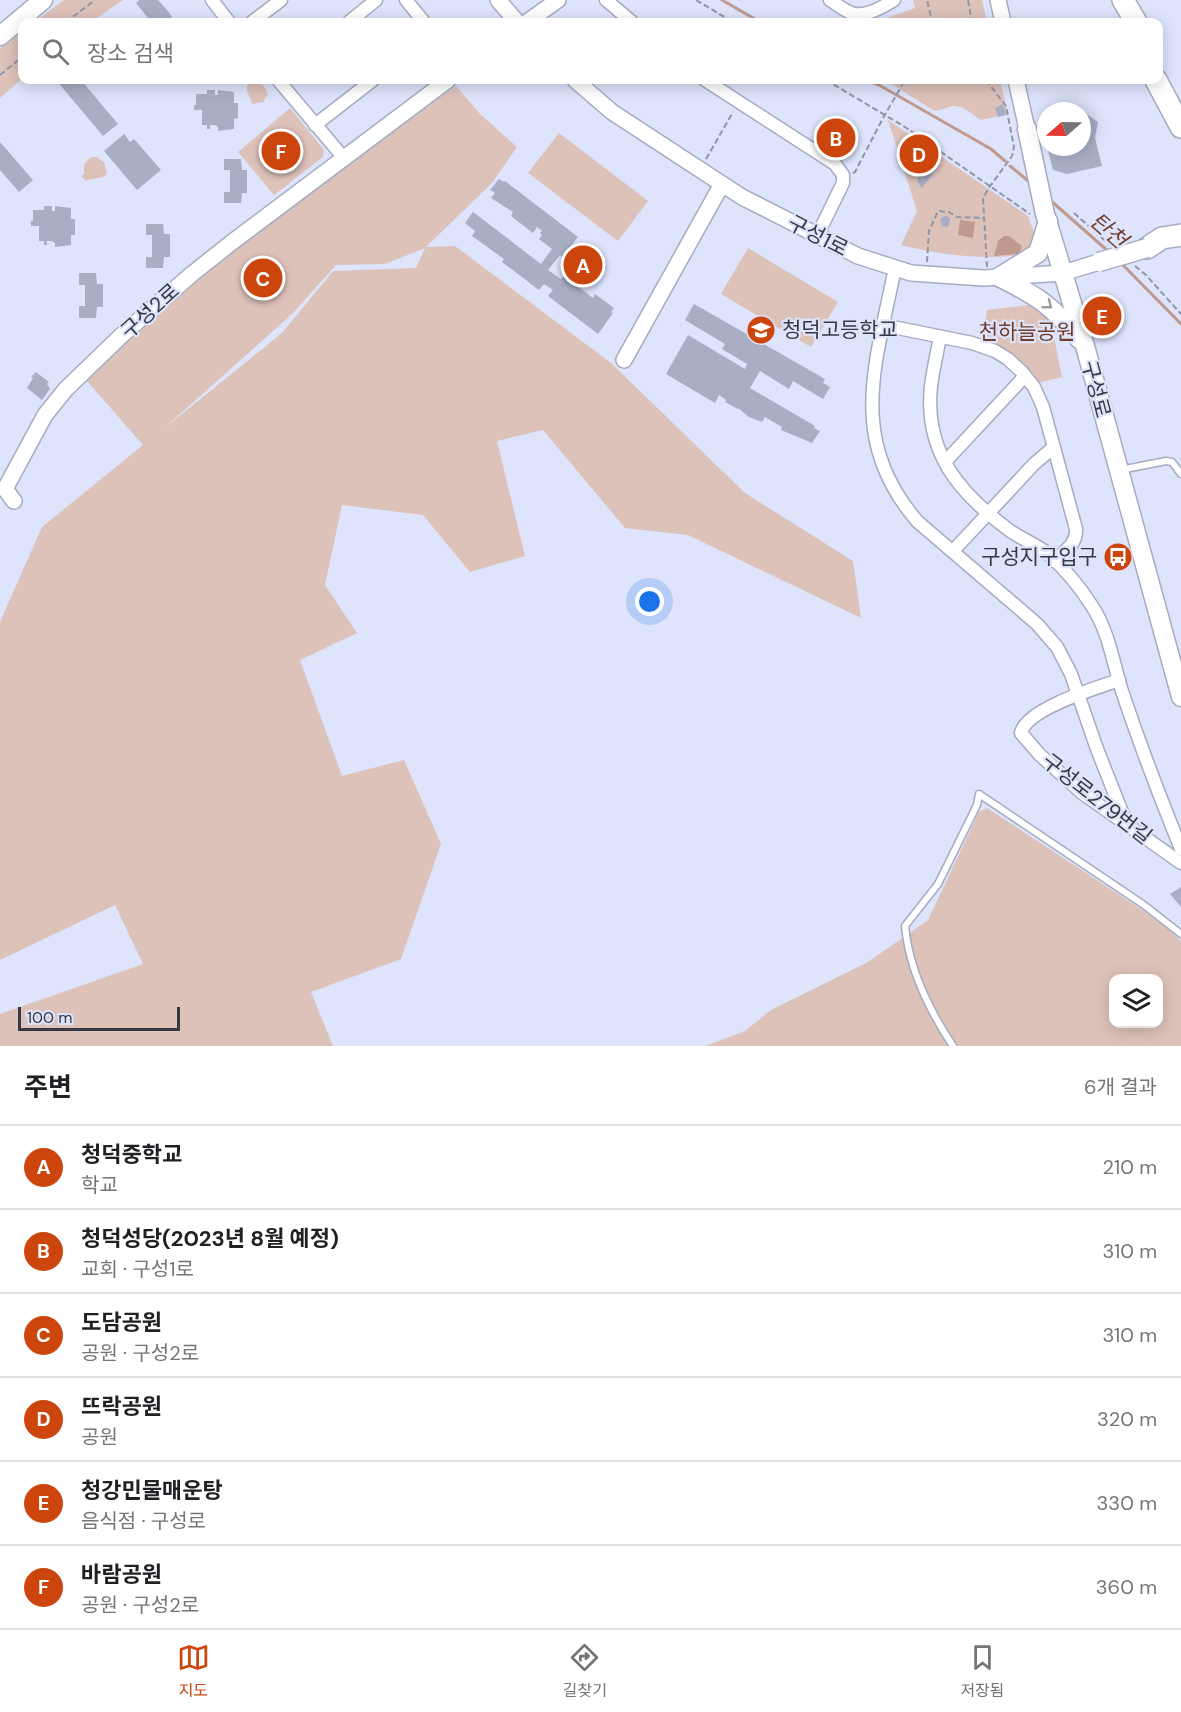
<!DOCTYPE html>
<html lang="ko">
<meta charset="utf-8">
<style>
:root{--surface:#fff;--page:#f6f6f6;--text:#202124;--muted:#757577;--line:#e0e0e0;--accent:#cc450d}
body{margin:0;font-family:"DM Sans","Noto Sans KR",sans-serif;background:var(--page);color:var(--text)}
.controls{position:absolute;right:18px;bottom:18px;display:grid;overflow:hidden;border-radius:12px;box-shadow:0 3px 15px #0003}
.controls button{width:54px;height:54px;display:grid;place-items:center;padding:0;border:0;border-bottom:2px solid var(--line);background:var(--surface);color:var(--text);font:30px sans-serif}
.compass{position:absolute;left:1037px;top:102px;width:54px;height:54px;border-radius:50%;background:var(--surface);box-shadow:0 3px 15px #0003;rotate:250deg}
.scale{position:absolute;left:18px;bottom:15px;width:162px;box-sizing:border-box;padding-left:6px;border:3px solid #363942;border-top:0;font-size:16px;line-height:21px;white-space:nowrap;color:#363942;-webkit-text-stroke:4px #dde4fb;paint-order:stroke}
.you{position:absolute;left:650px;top:602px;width:21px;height:21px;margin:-15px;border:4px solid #fff;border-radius:50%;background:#1a73e8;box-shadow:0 0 0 9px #1a73e833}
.badge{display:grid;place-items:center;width:39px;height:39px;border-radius:50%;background:var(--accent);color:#fff;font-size:20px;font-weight:700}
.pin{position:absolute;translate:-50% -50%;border:3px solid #fff;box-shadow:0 2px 6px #0006}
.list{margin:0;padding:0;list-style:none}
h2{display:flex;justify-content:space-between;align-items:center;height:78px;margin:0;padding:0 24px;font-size:26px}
h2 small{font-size:20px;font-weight:400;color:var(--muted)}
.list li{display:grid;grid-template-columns:39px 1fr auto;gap:18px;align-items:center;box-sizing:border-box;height:84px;padding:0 24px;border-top:2px solid var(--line)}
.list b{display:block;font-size:22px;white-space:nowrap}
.list p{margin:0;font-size:20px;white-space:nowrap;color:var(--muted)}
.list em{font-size:20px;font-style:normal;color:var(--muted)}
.icon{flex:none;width:33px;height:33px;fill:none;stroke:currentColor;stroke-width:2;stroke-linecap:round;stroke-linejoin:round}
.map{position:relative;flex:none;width:1181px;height:1046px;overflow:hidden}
.search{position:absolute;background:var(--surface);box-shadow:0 3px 15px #0003;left:18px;right:18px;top:18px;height:66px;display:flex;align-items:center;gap:15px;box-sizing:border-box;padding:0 21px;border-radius:12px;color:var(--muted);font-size:22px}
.sheet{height:582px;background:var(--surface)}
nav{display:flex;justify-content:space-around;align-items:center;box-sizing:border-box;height:84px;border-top:2px solid var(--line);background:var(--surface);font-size:16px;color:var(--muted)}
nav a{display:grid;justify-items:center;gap:3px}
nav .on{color:var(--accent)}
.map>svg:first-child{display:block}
.green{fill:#ddc2ba;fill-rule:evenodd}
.water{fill:#c09a8e}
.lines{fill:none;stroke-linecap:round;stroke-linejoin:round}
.stream{stroke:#c09a8e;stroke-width:3}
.building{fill:#a8afc5}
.service-casing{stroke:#a5acc1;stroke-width:9}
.minor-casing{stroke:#a5acc1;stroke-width:15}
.tertiary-casing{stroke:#a5acc1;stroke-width:18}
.secondary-casing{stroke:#a5acc1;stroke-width:21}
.trunk-casing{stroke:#a5acc1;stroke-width:24}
.path{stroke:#9196a7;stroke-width:2;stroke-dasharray:6 3;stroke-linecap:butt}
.service{stroke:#fff;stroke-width:6}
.minor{stroke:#fff;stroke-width:12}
.tertiary{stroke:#fff;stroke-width:15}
.secondary{stroke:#fff;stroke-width:18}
.trunk{stroke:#fff;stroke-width:21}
.secondary-bridge-casing{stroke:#a5acc1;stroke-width:21;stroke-linecap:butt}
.path-bridge{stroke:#9196a7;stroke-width:2;stroke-dasharray:6 3;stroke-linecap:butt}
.secondary-bridge{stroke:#fff;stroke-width:18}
.oneway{stroke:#9a9ca0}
.labels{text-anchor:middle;stroke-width:4.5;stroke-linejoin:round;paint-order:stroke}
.street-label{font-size:21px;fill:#363942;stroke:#dde4fb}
.poi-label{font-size:21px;fill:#363942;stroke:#dde4fb;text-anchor:start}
.park-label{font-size:21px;fill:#713d2c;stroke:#dde4fb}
.water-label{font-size:22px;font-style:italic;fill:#733f2e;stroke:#dde4fb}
</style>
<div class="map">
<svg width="1181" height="1046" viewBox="0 0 1181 1046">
<rect width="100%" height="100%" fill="#dde4fb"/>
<g class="green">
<polygon points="64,0 123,0 91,22 34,22"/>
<polygon points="913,0 982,0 987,22 875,22 915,8"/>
<polygon points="22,31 22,79 0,98 0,48"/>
<path d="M 885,80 L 1000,80 L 1008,114 L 981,120 C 973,115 963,105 953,106 C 945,107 941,112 933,110 Z"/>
<path d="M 256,81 L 264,86 L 268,94 L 263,102 L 252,104 C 251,97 246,93 247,86 L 250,83 Z"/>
<path d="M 456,86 L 480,114 L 517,147 L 492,183 L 426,247 L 455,246 L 611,363 L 745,493 L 853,561 L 861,618 L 688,535 L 625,528 L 543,430 L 497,441 L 525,556 L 470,572 L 423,515 L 342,505 L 325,585 L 357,633 L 300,660 L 342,776 L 404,760 L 441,844 L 401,959 L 311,992 L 333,1046 L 0,1046 L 0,1014 L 143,964 L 115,905 L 0,960 L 0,622 L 42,527 L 143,445 L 87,381 C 198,269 327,176 456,86 ZM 425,248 L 416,268 L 333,271 L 282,333 L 161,431 L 292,314 L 336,265 L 385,264 Z"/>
<polygon points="290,108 324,150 323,157 274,195 238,152"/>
<path d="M 888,120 L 1028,216 L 1036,238 L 1026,253 C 992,262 935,254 901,245 L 917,211 Z"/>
<polygon points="559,133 648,201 618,241 528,173"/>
<path d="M 91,157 L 96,157 L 104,162 L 107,174 C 103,179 92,178 86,181 L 81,176 L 84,174 L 84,164 Z"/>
<polygon points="748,248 838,302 811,347 721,294"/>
<path d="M 1037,304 L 1050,317 L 1062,377 L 1038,383 C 1020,361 1010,350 982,340 L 987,310 Z"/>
<path d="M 987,808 L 1159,921 L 1181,941 L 1181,1046 L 705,1046 L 745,1031 L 771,1010 L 868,962 L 928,920 L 979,812 ZM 1114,978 L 1158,978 L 1158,1023 L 1114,1023 Z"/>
</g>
<g class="water">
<polygon points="960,220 975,222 973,238 958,235"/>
<polygon points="1004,236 1009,236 1022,246 1019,254 994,256 998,241"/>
</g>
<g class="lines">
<g class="stream">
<polyline points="722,0 760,22"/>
<polyline points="866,80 879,85 991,149 1005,161"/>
<polyline points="1010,166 1032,184"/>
<polyline points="1050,200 1108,251"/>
<polyline points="1120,262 1181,324"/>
</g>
</g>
<g class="building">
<polygon points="139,0 158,0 168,11 172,17 169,19 172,22 151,22 136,3"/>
<polygon points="56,80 81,80 118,124 103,136"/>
<polygon points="207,90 215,90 215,95 218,95 218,90 234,92 234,103 238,103 238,118 234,119 234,129 218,131 218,127 215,125 210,125 210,129 207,129 207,125 202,125 202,110 194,110 194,105 196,105 196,94 207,94"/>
<polygon points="1069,102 1098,122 1095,138 1102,166 1067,174 1053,170 1047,147 1082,147 1082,111 1046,111 1046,139 1040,117 1048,107"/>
<polygon points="1003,104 1006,115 998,117 995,108"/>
<polygon points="124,134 130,142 134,139 161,170 137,190 104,151"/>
<polygon points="0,142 33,180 19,192 0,170"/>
<polygon points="224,159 241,159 242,170 247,170 247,193 242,193 241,203 224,203 224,192 230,192 230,170 224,170"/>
<polygon points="933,161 940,164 922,188 918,183 917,170 922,163"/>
<polygon points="499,179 504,182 505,181 578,237 567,251 571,254 566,260 560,255 548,270 561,279 564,276 593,298 595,294 614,308 611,312 613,313 598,334 548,296 553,290 544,284 539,290 502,262 504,259 472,236 475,231 465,223 473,212 541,264 552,249 539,239 542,235 540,233 542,231 537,227 533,233 511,216 513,212 491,198 495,193 490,190"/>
<polygon points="44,206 52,206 52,211 55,211 55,206 71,208 71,219 75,219 75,235 71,235 71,245 55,247 55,243 52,241 47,241 47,245 44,245 44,241 39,241 39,226 31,226 31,221 33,221 33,210 44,210"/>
<polygon points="946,216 950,218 950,221 948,227 942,226 940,221 942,217"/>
<polygon points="146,224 163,224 164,234 170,234 170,257 164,257 163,268 146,268 146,257 152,257 152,235 146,235"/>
<polygon points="79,273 96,273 97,284 103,284 103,307 97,307 96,318 79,318 79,306 85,306 85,285 79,285"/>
<polygon points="1105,301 1112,328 1099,330 1091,304"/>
<polygon points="694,304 825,379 823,383 830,387 823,399 793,381 789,389 760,371 750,388 815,426 814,428 820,431 812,443 781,430 782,427 765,417 762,422 749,417 738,408 738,409 725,402 726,400 719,395 715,403 666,374 688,335 745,369 747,364 722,349 725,344 685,320"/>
<polygon points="36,372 49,382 47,384 50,389 42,400 27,388 33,378 31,377"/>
<polygon points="1181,887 1181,907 1170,894"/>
</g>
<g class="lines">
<g class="service-casing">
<g id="service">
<polyline points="1120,470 1166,461 1172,462 1181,474"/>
<path d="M 953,1046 C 929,1010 909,969 905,926 L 938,884 L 977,805 L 979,794 L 1144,905 L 1181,934"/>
</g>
</g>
<g class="minor-casing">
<g id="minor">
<polyline points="212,0 229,22"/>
<polyline points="406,0 424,22"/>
<polyline points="606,0 632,22"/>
<path d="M 830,0 C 837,4 844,11 852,13 C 864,18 883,7 894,0"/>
<polyline points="252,22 281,0"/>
<polyline points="349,22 376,0"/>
<polyline points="278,80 343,157"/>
<polyline points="705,80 835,164 843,175 843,183 817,236"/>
<polyline points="315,125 373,80"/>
<path d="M 895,268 C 876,363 846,440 918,522 L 1037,624 L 1057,647 L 1071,674 L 1097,749 L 1127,825"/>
<path d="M 883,325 L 972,343 L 995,351 L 1008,359 L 1022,372 L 1034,387 L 1043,407 L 1076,529 C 1077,544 1065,551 1054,561"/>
<path d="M 940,337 C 937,353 933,370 931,386 C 924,452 959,493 1009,530 C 1021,539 1036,544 1048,554 C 1065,569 1080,587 1092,606 C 1109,632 1113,663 1122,691 C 1140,745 1160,797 1181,849"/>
<polyline points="945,462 1025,376"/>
<polyline points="953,551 1034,464 1054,447"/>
<path d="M 1119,680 C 1096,688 1026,709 1021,733 L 1039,754 L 1082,793 L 1181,863"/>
</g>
</g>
<g class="tertiary-casing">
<g id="tertiary">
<polyline points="498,0 517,22"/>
<polyline points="998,0 1003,22"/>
<polyline points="527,22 558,0"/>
<polyline points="575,80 612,112 742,197 858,256 911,273 984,278 1063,273 1099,262"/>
<polyline points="1016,80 1027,129"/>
<polyline points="624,360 722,184"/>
<polyline points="14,501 5,489 45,415 66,389 122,335 192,274 231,243 448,80"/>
</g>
</g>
<g class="secondary-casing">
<g id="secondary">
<polyline points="0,36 43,0"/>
<polyline points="1027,129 1045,214 1085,346 1181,697"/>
<path d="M 999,277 C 1037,296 1052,305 1079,339"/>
<polyline points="999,277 1038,253 1048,221"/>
</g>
</g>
<g class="trunk-casing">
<g id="trunk">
<polyline points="1123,0 1136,22"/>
<polyline points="1156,80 1181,127"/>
<polyline points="1147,248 1162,238 1181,235"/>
</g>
</g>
<g class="path">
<polyline points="696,0 733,22"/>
<polyline points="968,0 972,22"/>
<polyline points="66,22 95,0"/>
<polyline points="925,22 931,17 927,0"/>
<polyline points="0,75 22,57"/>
<polyline points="826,80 905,127 1030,214"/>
<polyline points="986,80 1006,106 1014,147 1012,156 988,189 983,199 987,267"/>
<polyline points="706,159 733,112"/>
<polyline points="853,173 855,172 883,118"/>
<polyline points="1074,213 1110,245"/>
<polyline points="927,262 929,231 938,211 949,212 957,217 985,218"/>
<polyline points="1135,266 1146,275 1181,314"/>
</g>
<use href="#service" class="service"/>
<use href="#minor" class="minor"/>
<use href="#tertiary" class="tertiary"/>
<use href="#secondary" class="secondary"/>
<use href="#trunk" class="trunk"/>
<g class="secondary-bridge-casing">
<polyline id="secondary-bridge" points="1099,262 1147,248"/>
</g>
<polyline class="path-bridge" points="883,118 905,80"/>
<use href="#secondary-bridge" class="secondary-bridge"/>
</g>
<defs><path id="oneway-chevron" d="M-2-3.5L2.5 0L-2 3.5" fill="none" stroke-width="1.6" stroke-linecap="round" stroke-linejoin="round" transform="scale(1.5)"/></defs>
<use class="oneway" href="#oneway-chevron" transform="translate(1048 305) rotate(38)"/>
<defs>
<g id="school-disc" transform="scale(1.5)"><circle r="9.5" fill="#cc450d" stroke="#dde4fb"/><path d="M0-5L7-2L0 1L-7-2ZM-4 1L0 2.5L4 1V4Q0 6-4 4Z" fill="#fff"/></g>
<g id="bus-disc" transform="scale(1.5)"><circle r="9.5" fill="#cc450d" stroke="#dde4fb"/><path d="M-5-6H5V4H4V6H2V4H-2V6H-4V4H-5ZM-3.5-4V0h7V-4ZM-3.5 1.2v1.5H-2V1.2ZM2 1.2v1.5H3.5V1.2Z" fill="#fff"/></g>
</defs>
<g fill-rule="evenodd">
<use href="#school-disc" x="761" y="330"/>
<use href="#bus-disc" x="1118" y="557"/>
</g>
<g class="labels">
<g class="street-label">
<text transform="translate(818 236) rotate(27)" y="7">구성1로</text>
<text transform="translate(150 311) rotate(-42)" y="7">구성2로</text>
<text transform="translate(1096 389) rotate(75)" y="7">구성로</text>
<text transform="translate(1097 799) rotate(38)" y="7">구성로279번길</text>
</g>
<g class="poi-label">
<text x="782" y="337">청덕고등학교</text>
<text x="1097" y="564" text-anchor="end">구성지구입구</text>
</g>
<g class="park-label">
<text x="1027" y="339">천하늘공원</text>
</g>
<g class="water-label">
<text transform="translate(1109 230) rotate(41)" y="8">탄천</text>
</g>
</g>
</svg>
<div class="controls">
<button><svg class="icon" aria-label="layers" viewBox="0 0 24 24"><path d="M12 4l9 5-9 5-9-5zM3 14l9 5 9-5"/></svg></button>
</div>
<svg class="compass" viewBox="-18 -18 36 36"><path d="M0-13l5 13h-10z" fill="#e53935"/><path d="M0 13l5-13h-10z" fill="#757577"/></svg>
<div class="scale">100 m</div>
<div class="you"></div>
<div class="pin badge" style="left:583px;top:265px">A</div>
<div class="pin badge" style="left:836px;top:138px">B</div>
<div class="pin badge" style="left:263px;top:278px">C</div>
<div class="pin badge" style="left:919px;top:154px">D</div>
<div class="pin badge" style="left:1102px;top:316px">E</div>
<div class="pin badge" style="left:281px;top:151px">F</div>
<div class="search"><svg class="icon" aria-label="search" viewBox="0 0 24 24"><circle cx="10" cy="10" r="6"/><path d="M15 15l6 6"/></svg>장소 검색</div>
</div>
<section class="sheet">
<h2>주변<small>6개 결과</small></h2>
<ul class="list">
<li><span class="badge">A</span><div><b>청덕중학교</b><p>학교</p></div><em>210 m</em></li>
<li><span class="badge">B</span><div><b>청덕성당(2023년 8월 예정)</b><p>교회 · 구성1로</p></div><em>310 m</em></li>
<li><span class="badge">C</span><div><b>도담공원</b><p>공원 · 구성2로</p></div><em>310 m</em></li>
<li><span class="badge">D</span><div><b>뜨락공원</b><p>공원</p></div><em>320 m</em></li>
<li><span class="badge">E</span><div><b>청강민물매운탕</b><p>음식점 · 구성로</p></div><em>330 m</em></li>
<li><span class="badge">F</span><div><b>바람공원</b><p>공원 · 구성2로</p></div><em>360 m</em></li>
</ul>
</section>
<nav>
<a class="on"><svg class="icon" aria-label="map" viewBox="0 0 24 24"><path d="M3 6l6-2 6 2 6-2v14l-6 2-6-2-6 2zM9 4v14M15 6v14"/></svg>지도</a>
<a><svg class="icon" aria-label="directions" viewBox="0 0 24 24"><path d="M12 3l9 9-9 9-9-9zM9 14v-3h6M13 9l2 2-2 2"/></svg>길찾기</a>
<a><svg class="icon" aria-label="saved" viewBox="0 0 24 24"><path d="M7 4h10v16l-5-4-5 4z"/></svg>저장됨</a>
</nav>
